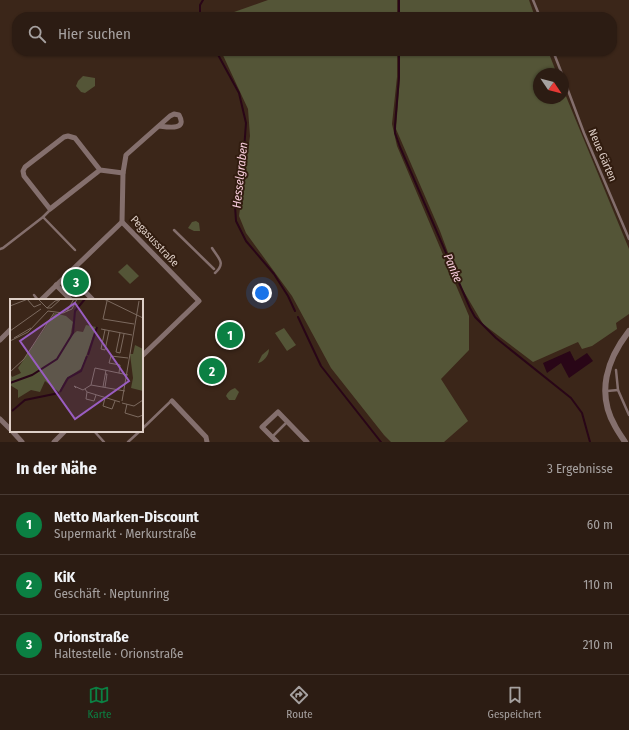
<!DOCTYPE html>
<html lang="de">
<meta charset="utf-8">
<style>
:root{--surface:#2c1c13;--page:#34251c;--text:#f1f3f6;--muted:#a6a1a0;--line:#483a33;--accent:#0b8043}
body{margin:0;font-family:"Fira Sans Condensed",sans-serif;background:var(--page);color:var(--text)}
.compass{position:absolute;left:533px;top:68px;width:36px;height:36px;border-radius:50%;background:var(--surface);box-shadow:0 1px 3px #0004;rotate:125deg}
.you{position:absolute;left:262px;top:293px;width:14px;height:14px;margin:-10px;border:3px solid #fff;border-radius:50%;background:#1a73e8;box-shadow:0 0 0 6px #1a73e833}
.badge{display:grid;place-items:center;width:26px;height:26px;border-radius:50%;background:var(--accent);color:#fff;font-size:13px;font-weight:700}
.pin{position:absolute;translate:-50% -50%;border:2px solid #fff;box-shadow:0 1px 4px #0006}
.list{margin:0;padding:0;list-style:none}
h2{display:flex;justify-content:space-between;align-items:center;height:52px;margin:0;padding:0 16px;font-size:17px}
h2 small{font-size:13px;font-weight:400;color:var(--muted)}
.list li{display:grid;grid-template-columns:26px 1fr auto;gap:12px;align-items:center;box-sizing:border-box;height:60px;padding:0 16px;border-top:1px solid var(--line)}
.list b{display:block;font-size:15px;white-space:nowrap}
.list p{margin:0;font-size:13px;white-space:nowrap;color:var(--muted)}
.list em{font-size:13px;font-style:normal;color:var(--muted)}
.icon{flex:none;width:22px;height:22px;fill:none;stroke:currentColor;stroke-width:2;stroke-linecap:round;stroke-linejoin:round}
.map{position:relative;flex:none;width:629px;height:442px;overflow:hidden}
.search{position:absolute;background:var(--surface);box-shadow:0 1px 3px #0004;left:12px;right:12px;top:12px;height:44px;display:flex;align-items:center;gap:10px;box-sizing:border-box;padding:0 14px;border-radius:16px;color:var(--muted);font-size:15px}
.sheet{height:232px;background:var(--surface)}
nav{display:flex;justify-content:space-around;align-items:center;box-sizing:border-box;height:56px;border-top:1px solid var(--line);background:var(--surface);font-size:11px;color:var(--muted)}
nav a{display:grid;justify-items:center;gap:2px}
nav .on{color:var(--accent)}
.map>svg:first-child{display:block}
.green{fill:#545537}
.water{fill:#290617}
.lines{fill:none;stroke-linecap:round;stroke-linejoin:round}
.stream{stroke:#290617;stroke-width:2}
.service{stroke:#846f6d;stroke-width:2.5}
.minor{stroke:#846f6d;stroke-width:5}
.tertiary{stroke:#846f6d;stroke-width:6}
.labels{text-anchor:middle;stroke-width:4;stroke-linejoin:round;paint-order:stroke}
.street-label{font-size:11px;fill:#decfc7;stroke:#311c0f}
.water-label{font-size:12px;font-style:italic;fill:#f9cddd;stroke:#311c0f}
.inset-river{fill:none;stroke:#290617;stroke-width:2}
.inset-road{fill:none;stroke:#7c6a5f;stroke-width:1}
.view{fill:#995dc1;fill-opacity:0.15;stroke:#995dc1;stroke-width:2}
.inset-edge{fill:none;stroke:#decfc7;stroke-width:2}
</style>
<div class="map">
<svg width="629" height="442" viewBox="0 0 629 442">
<rect width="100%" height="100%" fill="#3b2619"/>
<g class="green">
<polygon points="268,0 397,0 397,17 220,17"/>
<polygon points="400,0 529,0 535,17 400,17"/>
<polygon points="221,51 397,51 397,77 392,124 397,146 469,316 469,350 441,379 468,421 444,442 391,442 384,435 331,368 292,296 246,233 239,216 250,136 248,109"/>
<polygon points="400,51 548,51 557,74 539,74 539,98 563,98 563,89 629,249 629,314 616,323 617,329 592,346 582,349 578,342 533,362 483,324 460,285 440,231 396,129 400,77"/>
<polygon points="83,76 95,78 95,86 85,93 81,92 76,86 78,81"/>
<polygon points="196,221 199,223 200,231 194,231 188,228 192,222"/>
<polygon points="127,264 139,276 130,284 118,272"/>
<polygon points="284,328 296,345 287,351 275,333"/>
<path d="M 269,349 C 269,356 263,362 258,363 L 262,355 Z"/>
<path d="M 235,388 L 239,392 L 235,400 L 229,400 L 226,396 C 228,392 230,390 235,388 Z"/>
</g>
<polygon class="water" points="570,351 575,361 587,353 593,361 569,378 561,363 547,373 543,363"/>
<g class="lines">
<g class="stream">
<polyline points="200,17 200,5 203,0"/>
<polyline points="399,17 399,0"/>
<polyline points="216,51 239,93 246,123 244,150 235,206 236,221 246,241 274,274 288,296 295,311"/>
<polyline points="399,51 399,77 395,125 395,133 400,147 470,308 475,317 496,338 571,398 582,413 590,442"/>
<polyline points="298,317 321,366 381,442"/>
</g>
<g class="service">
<polyline points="533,0 540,17"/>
<polyline points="553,51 562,74"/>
<polyline points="563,77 584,133 629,239"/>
<polyline points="43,217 75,250"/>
<polyline points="174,230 214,269"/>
<path d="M 212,248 C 219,259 226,263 215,273"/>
<polyline points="0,249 3,248 43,217 50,210"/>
<polyline points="34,295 38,300"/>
<polyline points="616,370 618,390 629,415"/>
<polyline points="607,391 618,390"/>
<polyline points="142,429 171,401"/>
<polyline points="94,431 104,442"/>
<polyline points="272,437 287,422"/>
<polyline points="128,442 140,431"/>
</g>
<g class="minor">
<polyline points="100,170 75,138 68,136 64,137 25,167 23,171 24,176 50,209 100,170 123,173"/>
<polyline points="68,274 93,300"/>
<polyline points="56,285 71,300"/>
<polyline points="41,300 122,222"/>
<polyline points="0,340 11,329"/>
<path d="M 142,356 L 199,301 L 122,222 L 123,173 L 126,155 L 170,116 L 174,114 L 179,115 C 188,131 167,127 159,126"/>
<polyline points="172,401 206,437 207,442"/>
<polyline points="0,419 11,430"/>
<polyline points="12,431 22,442"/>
<polyline points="54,442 65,431"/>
<polyline points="277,442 262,427 278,412 307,442"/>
</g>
<path class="tertiary" d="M 625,442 C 622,437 618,432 615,426 C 596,393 607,359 629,331"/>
</g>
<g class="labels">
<g class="street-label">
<text transform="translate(603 155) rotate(67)" y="4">Neue Gärten</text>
<text transform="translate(155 241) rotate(47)" y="4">Pegasusstraße</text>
</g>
<g class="water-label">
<text transform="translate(240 175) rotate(-84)" y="4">Hesselgraben</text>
<text transform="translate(453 268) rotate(67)" y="4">Panke</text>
</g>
</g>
<g transform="translate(10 299)">
<rect width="133" height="133" fill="#3b2619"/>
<path d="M 45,14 L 56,17 L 63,23 L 60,38 L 67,32 L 73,33 L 76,26 L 86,28 L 72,69 L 56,80 L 49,93 L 35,82 L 30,93 L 21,91 L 8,99 L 8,91 L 0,86 L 0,74 L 2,78 L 11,74 L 8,69 ZM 125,46 L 133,50 L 133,92 L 121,89 L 123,79 L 120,55 L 123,55 Z" fill="#545537"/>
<path class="inset-river" d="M 78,56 L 87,28M 0,84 L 22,76 L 47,60 L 63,34 L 65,12 L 75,0M 50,93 L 58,79 L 71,72 L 77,57M 2,112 L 15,101 L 49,94"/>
<path class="inset-road" d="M 17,0 L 24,8 L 31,5M 28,0 L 37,9M 94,0 L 133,19M 97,2 L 93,20 L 124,25M 0,7 L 18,0M 37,9 L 41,9 L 51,0M 37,9 L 45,2 L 49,1M 57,12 L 64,0M 53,14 L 62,10 L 67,0M 91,30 L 122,36M 95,31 L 91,50 L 95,51 L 99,32M 0,32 L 31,10M 110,34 L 106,53 L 110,54 L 114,35M 4,39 L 21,29M 0,42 L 18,33 L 38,12 L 53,14M 0,73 L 14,60 L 44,14M 109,74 L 110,66 L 99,64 L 101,57 L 118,59M 81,86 L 115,92M 93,88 L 96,71M 95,88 L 97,75 L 95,75M 66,89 L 64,87 L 73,91 L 81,86 L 85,69 L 118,76M 75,90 L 77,93 L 110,103M 77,93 L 76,100 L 84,102 L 86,96M 95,99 L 93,107 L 102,110 L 105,102M 112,102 L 129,2M 112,104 L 124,107 L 133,101M 117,105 L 115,114 L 128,118 L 133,116"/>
<path class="view" d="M 65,4 L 119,82 L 65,120 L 10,42 Z"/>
<rect width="133" height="133" class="inset-edge"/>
</g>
</svg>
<svg class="compass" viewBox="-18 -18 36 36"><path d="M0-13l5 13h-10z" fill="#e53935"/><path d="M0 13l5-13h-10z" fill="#a6a1a0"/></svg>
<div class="you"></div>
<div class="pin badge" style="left:230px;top:335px">1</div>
<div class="pin badge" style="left:212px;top:371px">2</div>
<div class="pin badge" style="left:76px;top:282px">3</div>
<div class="search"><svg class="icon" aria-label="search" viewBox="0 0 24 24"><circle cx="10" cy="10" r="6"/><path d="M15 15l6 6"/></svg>Hier suchen</div>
</div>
<section class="sheet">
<h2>In der Nähe<small>3 Ergebnisse</small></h2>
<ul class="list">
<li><span class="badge">1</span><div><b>Netto Marken-Discount</b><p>Supermarkt · Merkurstraße</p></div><em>60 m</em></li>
<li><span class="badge">2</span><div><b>KiK</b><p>Geschäft · Neptunring</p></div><em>110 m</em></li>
<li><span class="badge">3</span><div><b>Orionstraße</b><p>Haltestelle · Orionstraße</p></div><em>210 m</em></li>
</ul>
</section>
<nav>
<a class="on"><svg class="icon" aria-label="map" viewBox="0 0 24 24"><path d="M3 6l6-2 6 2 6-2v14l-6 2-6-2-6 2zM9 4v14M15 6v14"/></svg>Karte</a>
<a><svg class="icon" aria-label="directions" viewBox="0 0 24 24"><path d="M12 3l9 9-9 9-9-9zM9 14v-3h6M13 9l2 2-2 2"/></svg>Route</a>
<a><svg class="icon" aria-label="saved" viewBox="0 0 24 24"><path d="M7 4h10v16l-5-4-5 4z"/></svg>Gespeichert</a>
</nav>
